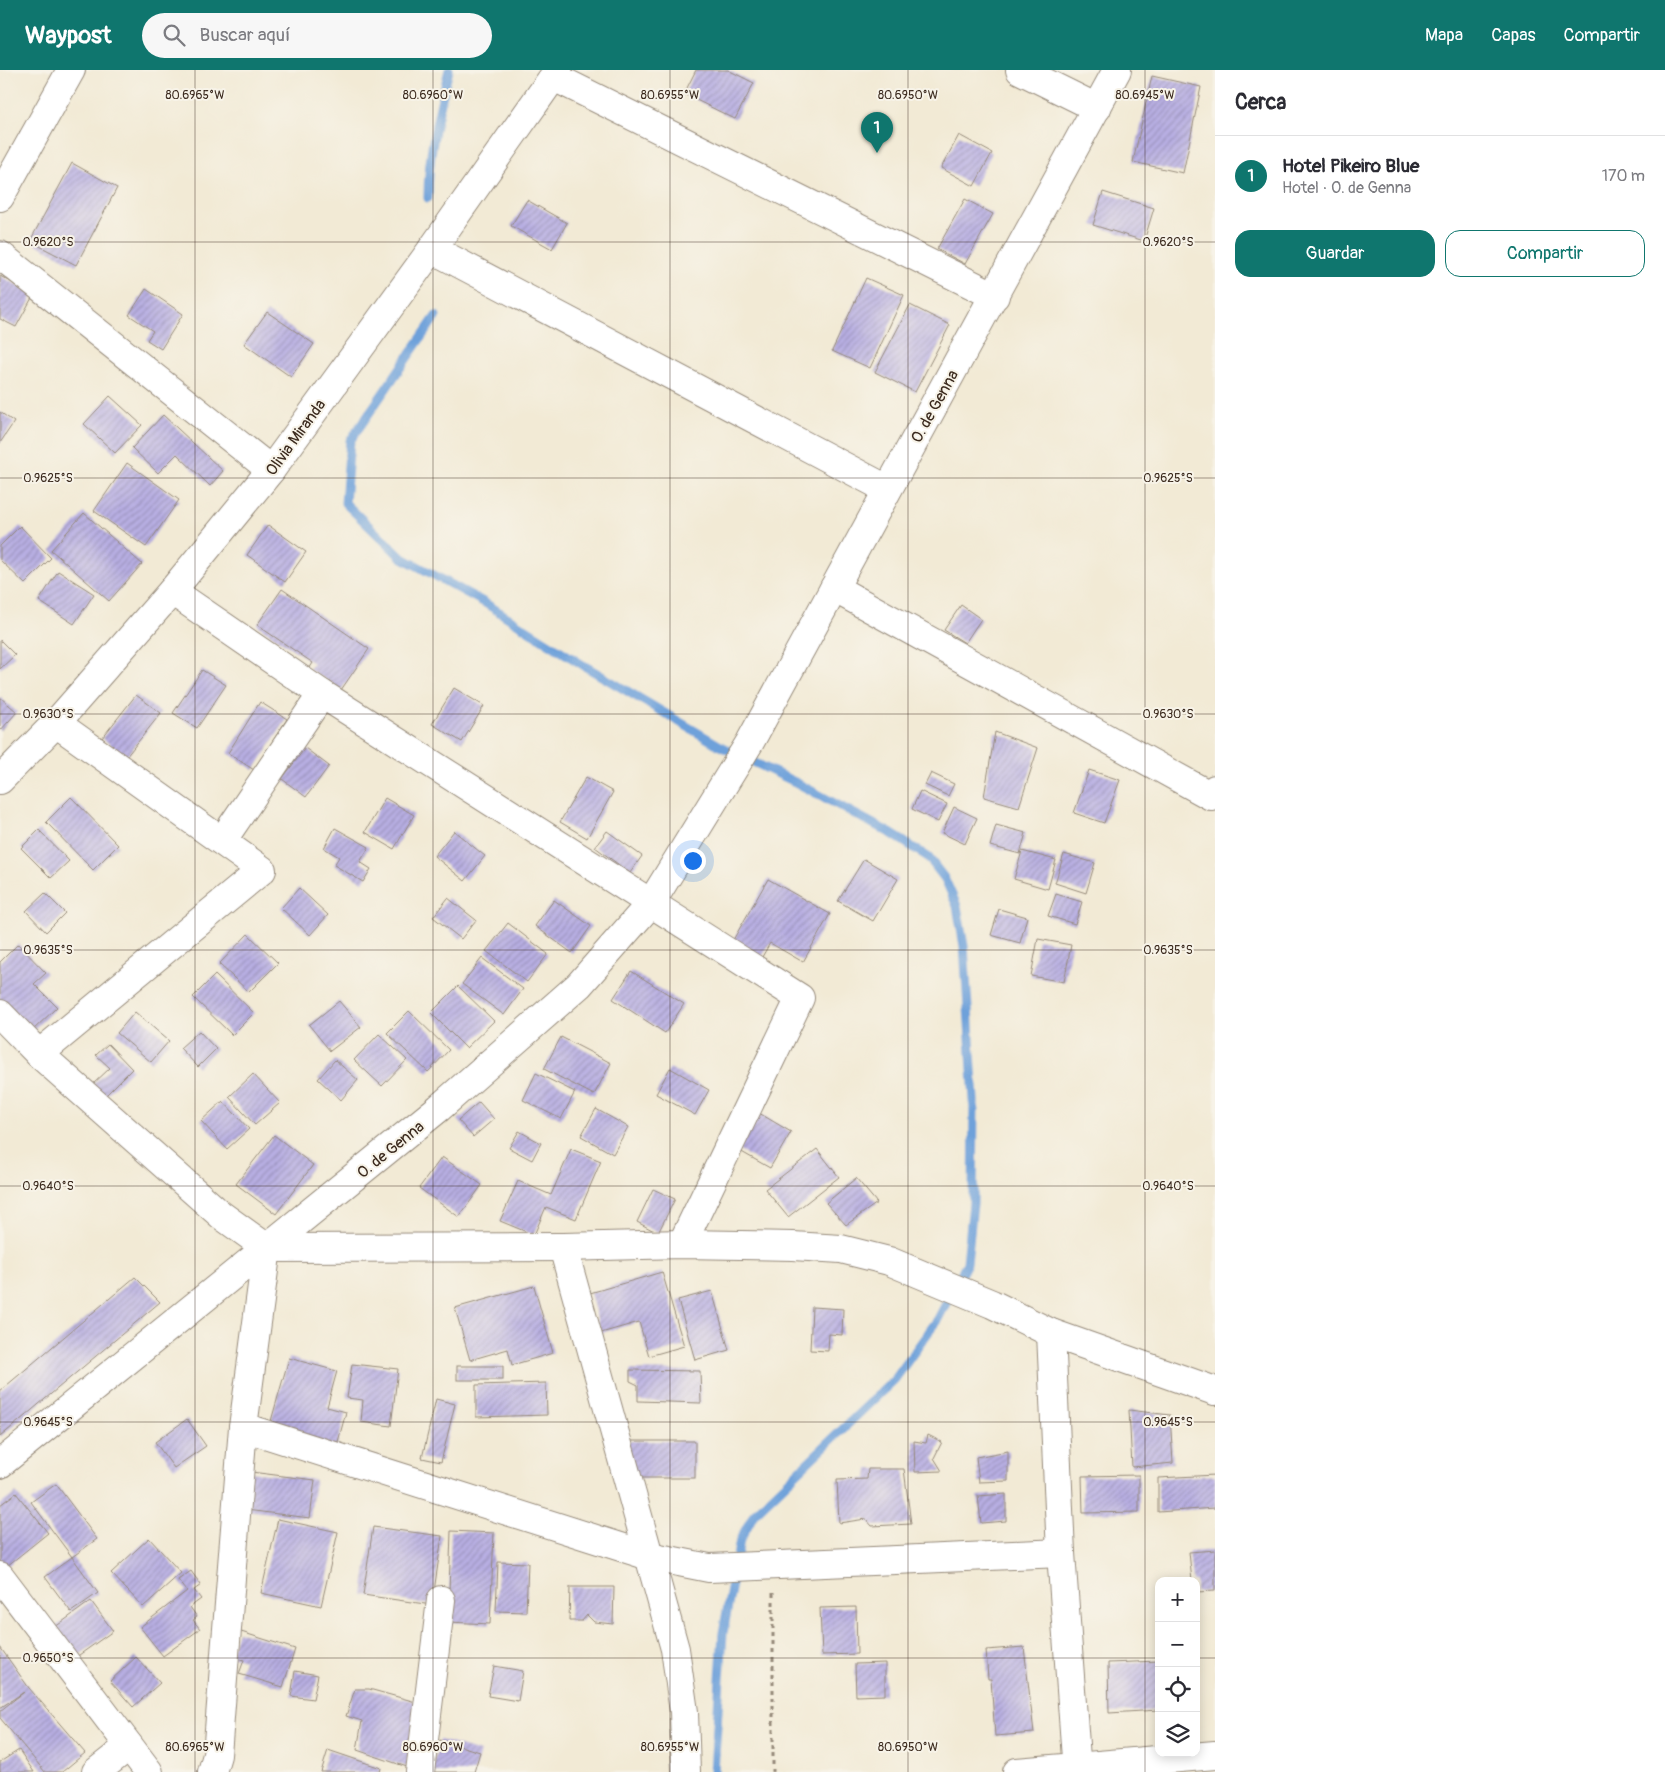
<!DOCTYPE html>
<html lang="es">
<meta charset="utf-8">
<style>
:root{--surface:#fff;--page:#f7f7f7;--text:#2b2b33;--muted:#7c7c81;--line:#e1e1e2;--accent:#0f766e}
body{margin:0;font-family:Pangolin,sans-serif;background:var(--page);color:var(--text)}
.controls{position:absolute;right:15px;bottom:15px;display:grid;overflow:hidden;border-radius:10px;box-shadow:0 2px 12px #0003}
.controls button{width:45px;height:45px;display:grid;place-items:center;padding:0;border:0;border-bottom:1px solid var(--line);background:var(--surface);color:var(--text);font:25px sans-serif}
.you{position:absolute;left:692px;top:790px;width:18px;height:18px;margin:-12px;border:4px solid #fff;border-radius:50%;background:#1a73e8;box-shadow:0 0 0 8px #1a73e833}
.badge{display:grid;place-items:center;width:32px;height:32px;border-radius:50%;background:var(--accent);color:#fff;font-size:16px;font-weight:700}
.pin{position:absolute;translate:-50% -41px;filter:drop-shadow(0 1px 2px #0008)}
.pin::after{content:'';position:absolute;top:26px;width:18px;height:15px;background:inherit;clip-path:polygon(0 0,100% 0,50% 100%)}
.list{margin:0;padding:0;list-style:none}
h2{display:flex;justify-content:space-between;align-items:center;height:65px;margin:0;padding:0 20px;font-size:21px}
h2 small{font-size:16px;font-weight:400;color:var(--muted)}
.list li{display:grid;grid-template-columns:32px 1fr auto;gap:15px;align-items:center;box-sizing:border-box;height:80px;padding:0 20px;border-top:1px solid var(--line)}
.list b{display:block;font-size:19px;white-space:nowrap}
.list p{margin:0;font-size:16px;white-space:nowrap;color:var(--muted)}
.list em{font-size:16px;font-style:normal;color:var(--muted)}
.actions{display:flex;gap:10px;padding:15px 20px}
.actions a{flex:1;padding:11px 0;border:1px solid var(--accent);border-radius:15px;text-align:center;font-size:18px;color:var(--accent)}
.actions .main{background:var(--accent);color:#fff}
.icon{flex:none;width:28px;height:28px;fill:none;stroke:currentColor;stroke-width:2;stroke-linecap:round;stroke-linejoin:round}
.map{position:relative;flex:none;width:1215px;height:1702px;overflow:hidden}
header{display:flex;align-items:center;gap:30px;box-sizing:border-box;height:70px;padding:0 25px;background:var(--accent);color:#fff}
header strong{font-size:24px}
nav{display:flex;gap:28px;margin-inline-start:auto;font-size:18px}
.search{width:350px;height:45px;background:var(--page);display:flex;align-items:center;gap:12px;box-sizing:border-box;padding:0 18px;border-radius:28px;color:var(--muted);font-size:19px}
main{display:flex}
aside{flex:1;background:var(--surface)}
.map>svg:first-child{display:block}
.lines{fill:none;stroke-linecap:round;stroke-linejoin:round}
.stream{stroke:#6ea1da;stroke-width:9}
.building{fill:url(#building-hatch)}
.minor-casing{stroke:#968a7a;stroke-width:30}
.tertiary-casing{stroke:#968a7a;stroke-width:30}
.path{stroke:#968a7a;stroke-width:3;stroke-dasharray:4 4;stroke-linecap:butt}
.minor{stroke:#fff;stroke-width:28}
.tertiary{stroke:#fff;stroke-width:28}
.ticks{fill:none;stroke:#3b2a1e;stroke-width:1;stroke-opacity:0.45}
.labels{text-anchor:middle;stroke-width:4;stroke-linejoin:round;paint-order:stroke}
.street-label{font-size:16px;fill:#3b2a1e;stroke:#f7f3e8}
.ticks-label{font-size:12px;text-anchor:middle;fill:#3b2a1e;stroke:#f7f3e8;stroke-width:4;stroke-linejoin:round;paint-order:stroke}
</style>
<header>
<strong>Waypost</strong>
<div class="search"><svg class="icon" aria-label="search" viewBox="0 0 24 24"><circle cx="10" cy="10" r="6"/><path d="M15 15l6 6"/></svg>Buscar aquí</div>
<nav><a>Mapa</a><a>Capas</a><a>Compartir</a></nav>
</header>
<main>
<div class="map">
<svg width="1215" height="1702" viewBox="0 0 1215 1702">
<defs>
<pattern id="building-hatch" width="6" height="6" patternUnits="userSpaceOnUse" patternTransform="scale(1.25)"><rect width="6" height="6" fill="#b8afe3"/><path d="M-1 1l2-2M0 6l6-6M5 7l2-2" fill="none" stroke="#978fb7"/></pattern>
</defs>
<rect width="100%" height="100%" fill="#f7f3e8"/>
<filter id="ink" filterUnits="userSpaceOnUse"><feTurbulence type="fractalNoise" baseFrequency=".02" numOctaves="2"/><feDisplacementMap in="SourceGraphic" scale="10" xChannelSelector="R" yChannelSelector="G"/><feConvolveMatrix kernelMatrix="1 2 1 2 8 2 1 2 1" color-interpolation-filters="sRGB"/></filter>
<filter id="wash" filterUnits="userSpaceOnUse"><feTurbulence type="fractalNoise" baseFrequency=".0096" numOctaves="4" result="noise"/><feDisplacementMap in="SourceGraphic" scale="20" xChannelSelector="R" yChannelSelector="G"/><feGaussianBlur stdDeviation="1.12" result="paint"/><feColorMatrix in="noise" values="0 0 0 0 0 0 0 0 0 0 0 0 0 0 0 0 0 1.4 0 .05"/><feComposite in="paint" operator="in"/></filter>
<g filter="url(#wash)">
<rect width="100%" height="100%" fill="#f2ead5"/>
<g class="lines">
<g class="stream">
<path d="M 428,128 C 428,84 438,43 449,0"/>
<polyline points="436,246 350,371 345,433 401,487 485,533 583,595 722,677 797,713 892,764 928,787 945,809 957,836 964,876 974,1030 973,1133 967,1193 938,1249 895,1309 754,1444 740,1470 723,1563 714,1702"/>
</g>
</g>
<g id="blocks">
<g class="building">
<polygon points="696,0 728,0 754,13 735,49 684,24"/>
<polygon points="1152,6 1201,17 1183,103 1133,92"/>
<polygon points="959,65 992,83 974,116 941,98"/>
<polygon points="72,93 117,118 76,195 30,171"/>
<polygon points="1103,122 1154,138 1144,171 1093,155"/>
<polygon points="965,129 993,144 965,194 937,179"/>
<polygon points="527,130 567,153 552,179 511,156"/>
<polygon points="0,206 34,224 16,257 0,249"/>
<polygon points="866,208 904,225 870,298 832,281"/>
<polygon points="146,219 183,244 161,279 147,270 153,261 129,245"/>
<polygon points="910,235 950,255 915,322 875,302"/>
<polygon points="267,242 314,274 291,307 244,274"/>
<polygon points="110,326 142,355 115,383 84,354"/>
<polygon points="0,342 14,352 0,373"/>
<polygon points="163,345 223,401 210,416 177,384 158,403 132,378"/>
<polygon points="127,393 179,430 146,477 94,441"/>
<polygon points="84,443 142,494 109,531 51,480"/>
<polygon points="268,455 306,482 285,512 247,485"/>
<polygon points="20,456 51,488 25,514 0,490 0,476"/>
<polygon points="58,501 94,524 74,554 39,531"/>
<polygon points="282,519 369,579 341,620 309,599 313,593 257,555"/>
<polygon points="961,535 981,549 965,573 944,560"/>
<polygon points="0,570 15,585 0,599"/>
<polygon points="202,600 226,615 197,658 173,643"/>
<polygon points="454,618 484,636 462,672 432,654"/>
<polygon points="136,625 161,643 126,687 102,668"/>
<polygon points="0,627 17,642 0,661"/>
<polygon points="260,632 287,649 254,700 228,683"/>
<polygon points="995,662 1038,678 1019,737 984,727"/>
<polygon points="305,678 329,696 306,727 282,709"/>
<polygon points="1089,700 1120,710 1104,753 1074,743"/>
<polygon points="931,703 954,714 948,726 925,715"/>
<polygon points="586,707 613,722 587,768 560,752"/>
<polygon points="920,721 947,734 938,752 912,739"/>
<polygon points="71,727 118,775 93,800 46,752"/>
<polygon points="385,728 414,745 394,779 365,762"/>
<polygon points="954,737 977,748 965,774 942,763"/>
<polygon points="996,755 1026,763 1020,784 990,776"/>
<polygon points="335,758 369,777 360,792 371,799 363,812 334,795 339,787 324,778"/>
<polygon points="39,760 69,791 51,808 21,778"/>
<polygon points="454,761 485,786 465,811 434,786"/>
<polygon points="607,761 642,786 630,803 595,777"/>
<polygon points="1022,781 1056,790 1048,819 1014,809"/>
<polygon points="1064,784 1095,793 1086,823 1055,813"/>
<polygon points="864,789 898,809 873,851 838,831"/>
<polygon points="768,809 830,844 803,892 770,873 762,887 733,870"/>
<polygon points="299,818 328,845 310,865 281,838"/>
<polygon points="45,823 65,843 46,862 26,841"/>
<polygon points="1056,824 1082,832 1075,854 1048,846"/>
<polygon points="448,828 476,850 461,869 433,847"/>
<polygon points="554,830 591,856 572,883 535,856"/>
<polygon points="999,839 1027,847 1020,873 991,865"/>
<polygon points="508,853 548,884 527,912 486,881"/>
<polygon points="248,864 278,893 249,922 219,894"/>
<polygon points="1038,869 1071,875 1064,912 1031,906"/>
<polygon points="18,874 46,903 34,914 57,937 30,963 0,933 0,892"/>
<polygon points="482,888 523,919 504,945 462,914"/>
<polygon points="631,901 684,934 665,963 613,929"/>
<polygon points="215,905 254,943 232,965 193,927"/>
<polygon points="458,916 494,951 466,978 431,943"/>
<polygon points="339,931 361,957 330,981 309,955"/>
<polygon points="409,941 449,980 428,1002 387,963"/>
<polygon points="135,942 169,971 151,992 117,963"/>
<polygon points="199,961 216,979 198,997 180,978"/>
<polygon points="379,964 407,990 382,1016 354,990"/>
<polygon points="561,967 611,993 594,1025 544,999"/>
<polygon points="108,974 132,999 104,1027 92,1015 110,998 96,985"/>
<polygon points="335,990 358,1010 341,1030 318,1009"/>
<polygon points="670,998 709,1020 695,1045 656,1024"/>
<polygon points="536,1003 575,1022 561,1049 523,1030"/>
<polygon points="253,1004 280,1033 255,1055 229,1027"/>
<polygon points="223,1031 249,1059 227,1079 201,1051"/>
<polygon points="479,1032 494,1049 473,1067 458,1050"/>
<polygon points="596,1039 628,1057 613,1084 581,1066"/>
<polygon points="759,1043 791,1062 770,1098 738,1080"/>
<polygon points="519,1061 541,1073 532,1090 509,1078"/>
<polygon points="274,1065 313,1095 276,1144 236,1114"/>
<polygon points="571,1079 601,1091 576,1149 546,1137 534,1165 500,1151 518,1111 551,1125"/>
<polygon points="817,1079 839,1107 788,1147 765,1119"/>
<polygon points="442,1087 482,1115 459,1147 419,1118"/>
<polygon points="856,1108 877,1133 846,1155 826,1133"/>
<polygon points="653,1119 675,1129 658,1163 637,1152"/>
<polygon points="662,1202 684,1276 649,1286 639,1252 601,1263 590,1223"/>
<polygon points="135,1207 160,1232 0,1367 0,1321"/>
<polygon points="534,1216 553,1283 512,1295 508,1279 470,1290 455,1238"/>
<polygon points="712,1221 729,1280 695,1290 678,1230"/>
<polygon points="812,1237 843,1239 842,1265 829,1264 828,1281 810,1280"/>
<polygon points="289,1288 337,1301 327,1337 346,1342 335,1383 267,1365"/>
<polygon points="352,1294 398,1299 391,1356 361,1352 363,1330 347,1328"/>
<rect x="457" y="1296" width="46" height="14"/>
<polygon points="630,1300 700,1301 701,1333 638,1331 638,1315 630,1311"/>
<polygon points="546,1313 547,1345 476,1347 476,1315"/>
<polygon points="436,1329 455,1334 441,1392 422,1388"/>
<polygon points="1129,1340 1170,1345 1173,1393 1132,1397"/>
<polygon points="187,1349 206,1376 174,1398 155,1372"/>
<polygon points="928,1365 942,1372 934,1388 942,1401 915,1402 914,1371 926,1373"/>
<rect x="628" y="1371" width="67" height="37"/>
<polygon points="1008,1381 1008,1411 979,1412 976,1387"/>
<polygon points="868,1399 904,1399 911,1454 872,1456 866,1449 839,1453 837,1410 867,1409"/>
<polygon points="251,1402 315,1410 310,1448 246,1440"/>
<polygon points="1139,1405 1139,1442 1083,1443 1082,1406"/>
<polygon points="1215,1405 1215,1438 1158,1442 1158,1408"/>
<polygon points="56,1414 97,1469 72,1487 31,1432"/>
<polygon points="16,1423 48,1463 2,1500 0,1497 0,1435"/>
<polygon points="1006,1424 1006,1451 981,1453 978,1426"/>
<polygon points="278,1449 338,1462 321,1536 261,1523"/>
<polygon points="373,1457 442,1466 432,1535 363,1525"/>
<polygon points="451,1461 494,1463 490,1554 448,1552"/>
<polygon points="149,1468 181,1503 143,1537 111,1503"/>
<polygon points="1215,1480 1215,1521 1196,1522 1196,1511 1192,1511 1189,1482"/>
<polygon points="72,1487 98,1523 71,1542 45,1507"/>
<polygon points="498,1492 528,1493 526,1542 496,1541"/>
<polygon points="191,1501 201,1515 194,1520 201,1529 190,1537 197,1547 193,1550 200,1559 163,1586 140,1557 187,1521 178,1510"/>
<polygon points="570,1517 614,1517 613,1554 594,1552 587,1545 582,1551 569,1551"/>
<polygon points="91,1531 113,1561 72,1590 51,1560"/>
<polygon points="856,1537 857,1584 822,1585 820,1538"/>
<polygon points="238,1561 295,1579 283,1617 239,1604 244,1590 230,1586"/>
<polygon points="0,1577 29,1618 85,1683 62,1702 45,1702 0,1648 0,1641 24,1622 0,1638"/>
<polygon points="1024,1577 1034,1663 995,1666 991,1609 988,1609 986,1580"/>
<polygon points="136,1587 160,1613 133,1637 110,1611"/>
<polygon points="1159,1591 1159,1640 1109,1643 1108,1593"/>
<polygon points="885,1593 885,1625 856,1626 855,1594"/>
<polygon points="494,1596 523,1601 518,1631 488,1626"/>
<polygon points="295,1601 318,1605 313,1629 291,1626"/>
<polygon points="355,1619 369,1619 416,1632 407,1697 357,1680 362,1651 346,1646"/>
<polygon points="440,1670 480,1682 474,1702 431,1702"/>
<polygon points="19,1680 34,1702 0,1702 0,1692"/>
<polygon points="328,1680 381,1698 380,1702 321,1702"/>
</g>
</g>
</g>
<g filter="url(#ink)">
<use href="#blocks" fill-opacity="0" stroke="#968a7a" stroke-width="1"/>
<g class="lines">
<g class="minor-casing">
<g id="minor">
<polyline points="1020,0 1097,38"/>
<polyline points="554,7 995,226"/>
<polyline points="0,127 71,0"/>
<polyline points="432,179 887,419"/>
<polyline points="0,185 271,400"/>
<polyline points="834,518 1211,726 1215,719"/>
<polyline points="172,521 322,624 800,928 682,1174"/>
<polyline points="222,771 322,624"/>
<polyline points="0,944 39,984 221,1145 267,1178 563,1177 682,1174 793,1176 841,1179 889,1191 992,1234 1051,1263 1215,1321"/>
<polyline points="39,984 262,800 56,653"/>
<polyline points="563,1177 675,1579 684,1642 686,1702"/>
<polyline points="1051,1263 1061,1483 1077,1702"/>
<polyline points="243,1357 649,1486 709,1498 1061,1483"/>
<polyline points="0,1394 439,1038 579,915 651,833 750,672 1117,0"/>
<polyline points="0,1506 149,1702"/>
<polyline points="96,1702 129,1676"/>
<polyline points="212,1702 217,1685 243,1357 267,1178"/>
<polyline points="420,1702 441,1530"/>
<polyline points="1017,1702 1215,1685"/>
</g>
</g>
<g class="tertiary-casing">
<polyline id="tertiary" points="0,710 56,653 172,521 271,400 432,179 558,0"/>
</g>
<polyline class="path" points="773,1523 773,1702"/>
<use href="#minor" class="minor"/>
<use href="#tertiary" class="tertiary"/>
</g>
</g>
<path class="ticks" d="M 195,0 L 195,1702M 433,0 L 433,1702M 670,0 L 670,1702M 908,0 L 908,1702M 1145,0 L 1145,1702M 0,172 L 1215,172M 0,408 L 1215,408M 0,644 L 1215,644M 0,880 L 1215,880M 0,1116 L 1215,1116M 0,1352 L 1215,1352M 0,1588 L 1159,1588M 1196,1588 L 1215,1588"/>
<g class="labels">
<g class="street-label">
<text transform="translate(934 336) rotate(-61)" y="6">O. de Genna</text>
<text transform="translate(295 367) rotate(-54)" y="6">Olivia Miranda</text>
<text transform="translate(390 1079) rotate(-39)" y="6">O. de Genna</text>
</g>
</g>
<g class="ticks-label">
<text x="195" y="29">80.6965°W</text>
<text x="433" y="29">80.6960°W</text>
<text x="670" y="29">80.6955°W</text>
<text x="908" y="29">80.6950°W</text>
<text x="1145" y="29">80.6945°W</text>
<text x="48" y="176">0.9620°S</text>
<text x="1168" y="176">0.9620°S</text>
<text x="48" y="412">0.9625°S</text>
<text x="1168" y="412">0.9625°S</text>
<text x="48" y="648">0.9630°S</text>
<text x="1168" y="648">0.9630°S</text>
<text x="48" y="884">0.9635°S</text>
<text x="1168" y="884">0.9635°S</text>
<text x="48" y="1120">0.9640°S</text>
<text x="1168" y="1120">0.9640°S</text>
<text x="48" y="1356">0.9645°S</text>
<text x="1168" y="1356">0.9645°S</text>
<text x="48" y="1592">0.9650°S</text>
<text x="195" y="1681">80.6965°W</text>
<text x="433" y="1681">80.6960°W</text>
<text x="670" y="1681">80.6955°W</text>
<text x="908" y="1681">80.6950°W</text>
</g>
</svg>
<div class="controls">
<button>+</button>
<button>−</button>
<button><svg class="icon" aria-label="locate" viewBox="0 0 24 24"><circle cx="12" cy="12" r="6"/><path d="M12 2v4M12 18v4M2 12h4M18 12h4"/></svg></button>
<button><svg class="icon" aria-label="layers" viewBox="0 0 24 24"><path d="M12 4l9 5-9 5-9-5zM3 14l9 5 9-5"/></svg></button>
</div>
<div class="you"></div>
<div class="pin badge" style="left:877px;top:83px">1</div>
</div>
<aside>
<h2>Cerca<small></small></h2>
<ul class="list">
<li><span class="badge">1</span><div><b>Hotel Pikeiro Blue</b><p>Hotel · O. de Genna</p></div><em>170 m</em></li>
</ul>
<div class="actions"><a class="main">Guardar</a><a>Compartir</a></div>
</aside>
</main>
